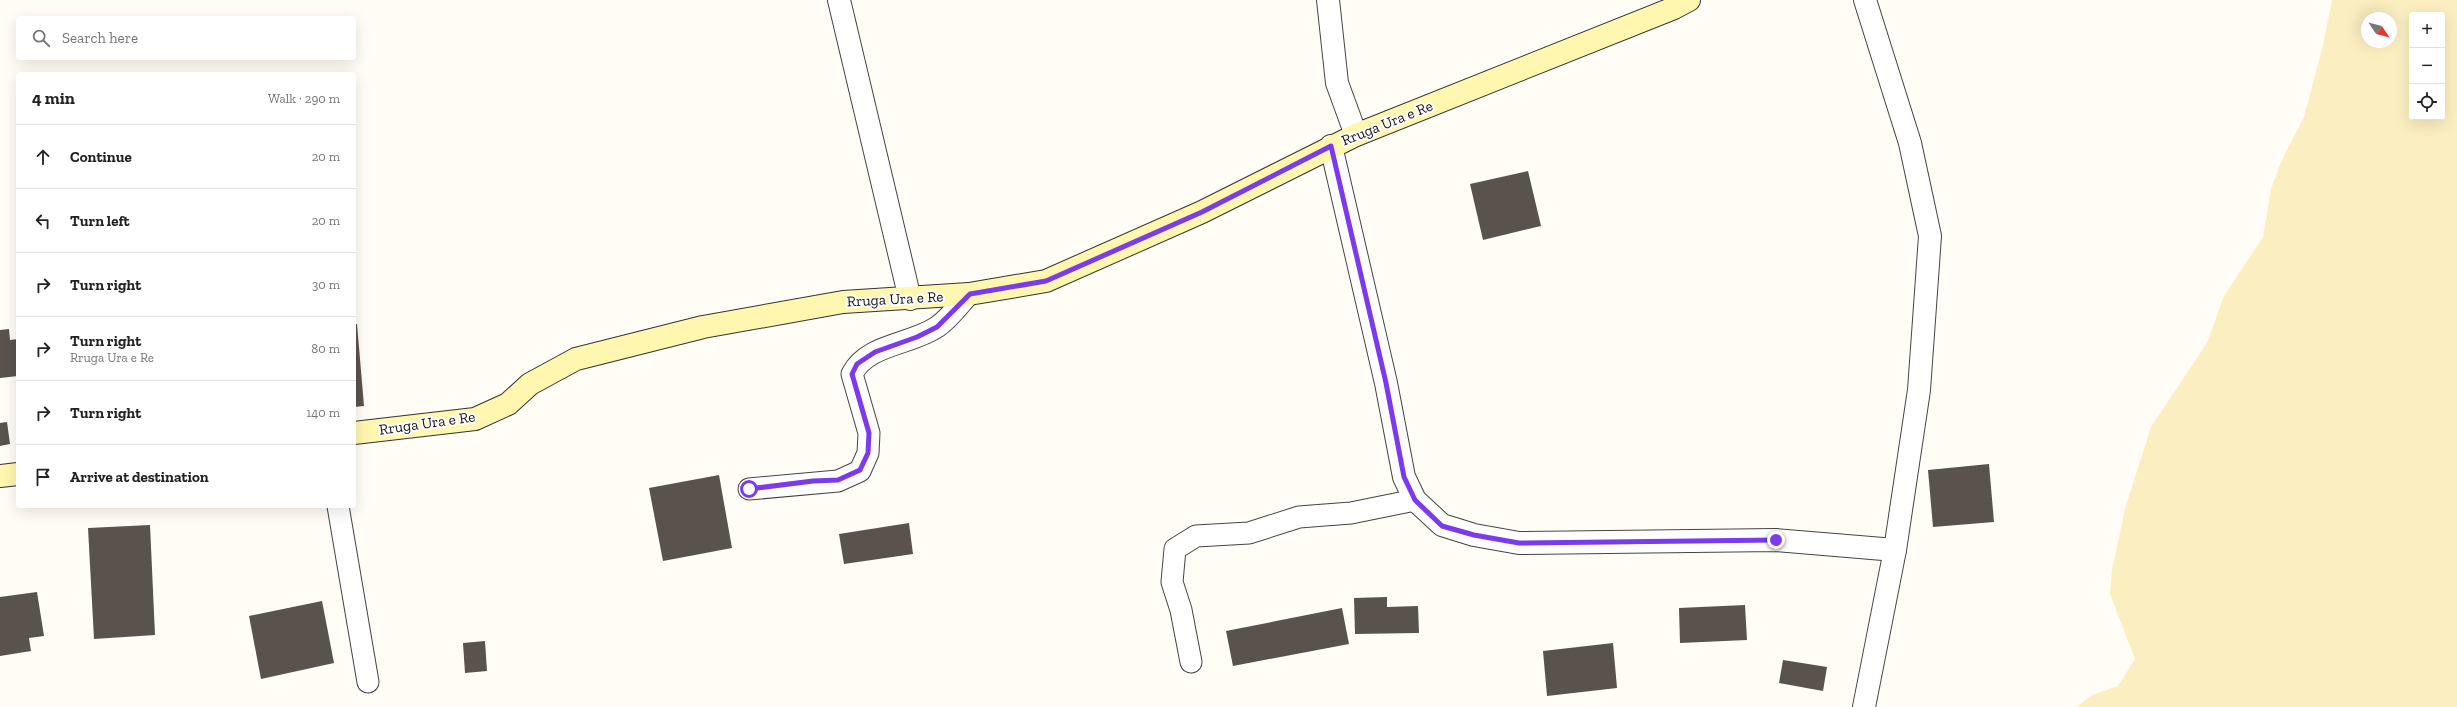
<!DOCTYPE html>
<meta charset="utf-8">
<style>
:root{--surface:#fff;--page:#f6f6f6;--text:#222;--muted:#767676;--line:#e0e0e0}
body{margin:0;font-family:"Zilla Slab",serif;background:var(--page);color:var(--text)}
.controls{position:absolute;right:12px;top:12px;display:grid;overflow:hidden;border-radius:4px;box-shadow:0 4px 16px #0002}
.controls button{width:36px;height:36px;display:grid;place-items:center;padding:0;border:0;border-bottom:1px solid var(--line);background:var(--surface);color:var(--text);font:20px sans-serif}
.compass{position:absolute;left:2361px;top:12px;width:36px;height:36px;border-radius:50%;background:var(--surface);box-shadow:0 4px 16px #0002;rotate:125deg}
.stop{position:absolute;width:12px;height:12px;margin:-9px;border:3px solid #7c3aed;border-radius:50%;background:#fff}
.stop.end{background:#7c3aed;border-color:#fff;box-shadow:0 1px 4px #0008}
.list{margin:0;padding:0;list-style:none}
h2{display:flex;justify-content:space-between;align-items:center;height:52px;margin:0;padding:0 16px;font-size:17px}
h2 small{font-size:13px;font-weight:400;color:var(--muted)}
.list li{display:grid;grid-template-columns:26px 1fr auto;gap:12px;align-items:center;box-sizing:border-box;height:64px;padding:0 16px;border-top:1px solid var(--line)}
.list b{display:block;font-size:15px;white-space:nowrap}
.list p{margin:0;font-size:13px;white-space:nowrap;color:var(--muted)}
.list em{font-size:13px;font-style:normal;color:var(--muted)}
.icon{flex:none;width:22px;height:22px;fill:none;stroke:currentColor;stroke-width:2;stroke-linecap:round;stroke-linejoin:round}
.map{position:relative;flex:none;width:2457px;height:707px;overflow:hidden}
.search{position:absolute;background:var(--surface);box-shadow:0 4px 16px #0002;left:16px;top:16px;width:340px;height:44px;display:flex;align-items:center;gap:10px;box-sizing:border-box;padding:0 14px;border-radius:4px;color:var(--muted);font-size:15px}
.panel{position:absolute;background:var(--surface);box-shadow:0 4px 16px #0002;left:16px;top:72px;width:340px;height:436px;border-radius:4px}
.map>svg:first-child{display:block}
.sand{fill:#fbeec1;fill-rule:evenodd}
.building{fill:#5a524d}
.lines{fill:none;stroke-linecap:round;stroke-linejoin:round}
.lane-casing{stroke:#444;stroke-width:23}
.street-casing{stroke:#444;stroke-width:24}
.secondary-casing{stroke:#333;stroke-width:24}
.lane{stroke:#fff;stroke-width:21}
.street{stroke:#fff;stroke-width:22}
.secondary{stroke:#fff6b0;stroke-width:22}
.route{stroke:#7c3aed;stroke-width:5}
.labels{text-anchor:middle;stroke-width:4;stroke-linejoin:round;paint-order:stroke}
.street-label{font-size:15px;fill:#111;stroke:#fff}
</style>
<div class="map">
<svg width="2457" height="707" viewBox="0 0 2457 707">
<rect width="100%" height="100%" fill="#fffdf5"/>
<path class="sand" d="M 2332,0 L 2457,0 L 2457,707 L 2077,707 L 2092,695 L 2118,686 L 2135,659 L 2110,594 L 2112,570 L 2125,509 L 2151,427 L 2207,343 L 2224,296 L 2263,237 L 2271,189 L 2281,162 L 2304,117 L 2323,45 ZM 2412,15 L 2442,15 L 2442,117 L 2412,117 ZM 2367,18 L 2391,18 L 2391,42 L 2367,42 Z"/>
<g class="building">
<polygon points="1528,171 1541,226 1483,240 1470,184"/>
<polygon points="354,324 357,324 364,406 354,407"/>
<polygon points="9,329 10,340 18,339 18,376 0,378 0,330"/>
<polygon points="7,422 10,444 0,446 0,423"/>
<polygon points="1989,464 1994,522 1933,527 1928,470"/>
<polygon points="719,475 732,548 663,561 649,488"/>
<polygon points="909,523 913,554 844,564 839,534"/>
<polygon points="150,525 155,635 94,639 88,528"/>
<polygon points="37,592 44,636 29,638 31,651 0,656 0,597"/>
<polygon points="1387,597 1387,607 1418,606 1419,633 1355,634 1354,598"/>
<polygon points="322,601 334,663 261,679 249,616"/>
<polygon points="1745,605 1747,640 1680,643 1679,608"/>
<polygon points="1342,608 1349,644 1233,666 1226,631"/>
<polygon points="485,641 487,671 465,673 463,643"/>
<polygon points="1613,643 1617,688 1547,696 1543,651"/>
<polygon points="1783,660 1827,667 1823,691 1779,683"/>
</g>
<g class="lines">
<g class="lane-casing">
<g id="lane">
<path d="M 749,489 L 838,481 L 860,471 L 868,453 L 869,433 L 852,374 C 867,344 910,345 937,327 C 949,319 959,305 969,294"/>
<polyline points="338,506 368,682"/>
<polyline points="1191,662 1181,610 1172,582 1175,549 1196,536 1249,533 1299,517 1351,513 1415,500"/>
</g>
</g>
<g class="street-casing">
<g id="street">
<polyline points="839,0 910,299"/>
<polyline points="1328,0 1337,83 1356,135"/>
<polyline points="1331,146 1386,383 1404,477 1415,500 1442,525 1474,535 1519,543 1776,540 1895,550"/>
<polyline points="1864,707 1895,550 1919,390 1930,236 1910,143 1865,0"/>
</g>
</g>
<g class="secondary-casing">
<g id="secondary">
<polyline points="354,433 475,419 508,404 530,384 576,359 703,327 843,302 969,294 1046,281 1202,212 1356,135 1674,8 1689,0"/>
<polyline points="0,476 18,474"/>
</g>
</g>
<use href="#lane" class="lane"/>
<use href="#street" class="street"/>
<use href="#secondary" class="secondary"/>
</g>
<g class="lines">
<polyline class="route" points="749,489 813,481 838,480 860,470 868,453 869,433 852,374 857,364 875,352 917,337 937,327 970,294 1046,281 1202,212 1331,146 1386,383 1404,477 1415,500 1442,526 1474,535 1519,543 1776,540"/>
</g>
<g class="labels">
<g class="street-label">
<text transform="translate(1387 123) rotate(-22)" y="5">Rruga Ura e Re</text>
<text transform="translate(895 299) rotate(-3)" y="5">Rruga Ura e Re</text>
<text transform="translate(427 423) rotate(-8)" y="5">Rruga Ura e Re</text>
</g>
</g>
</svg>
<div class="controls">
<button>+</button>
<button>−</button>
<button><svg class="icon" aria-label="locate" viewBox="0 0 24 24"><circle cx="12" cy="12" r="6"/><path d="M12 2v4M12 18v4M2 12h4M18 12h4"/></svg></button>
</div>
<svg class="compass" viewBox="-18 -18 36 36"><path d="M0-13l5 13h-10z" fill="#e53935"/><path d="M0 13l5-13h-10z" fill="#767676"/></svg>
<div class="stop" style="left:749px;top:489px"></div>
<div class="stop end" style="left:1776px;top:540px"></div>
<div class="search"><svg class="icon" aria-label="search" viewBox="0 0 24 24"><circle cx="10" cy="10" r="6"/><path d="M15 15l6 6"/></svg>Search here</div>
<section class="panel">
<h2>4 min<small>Walk · 290 m</small></h2>
<ul class="list">
<li><svg class="icon" aria-label="ahead" viewBox="0 0 24 24"><path d="M12 20V5M6 11l6-6 6 6"/></svg><div><b>Continue</b></div><em>20 m</em></li>
<li><svg class="icon" aria-label="left" viewBox="0 0 24 24"><path d="M17 20v-9H6M10 6l-5 5 5 5"/></svg><div><b>Turn left</b></div><em>20 m</em></li>
<li><svg class="icon" aria-label="right" viewBox="0 0 24 24"><path d="M7 20v-9h11M14 6l5 5-5 5"/></svg><div><b>Turn right</b></div><em>30 m</em></li>
<li><svg class="icon" aria-label="right" viewBox="0 0 24 24"><path d="M7 20v-9h11M14 6l5 5-5 5"/></svg><div><b>Turn right</b><p>Rruga Ura e Re</p></div><em>80 m</em></li>
<li><svg class="icon" aria-label="right" viewBox="0 0 24 24"><path d="M7 20v-9h11M14 6l5 5-5 5"/></svg><div><b>Turn right</b></div><em>140 m</em></li>
<li><svg class="icon" aria-label="arrive" viewBox="0 0 24 24"><path d="M6 21V4h12l-3 4 3 4H6"/></svg><div><b>Arrive at destination</b></div></li>
</ul>
</section>
</div>
